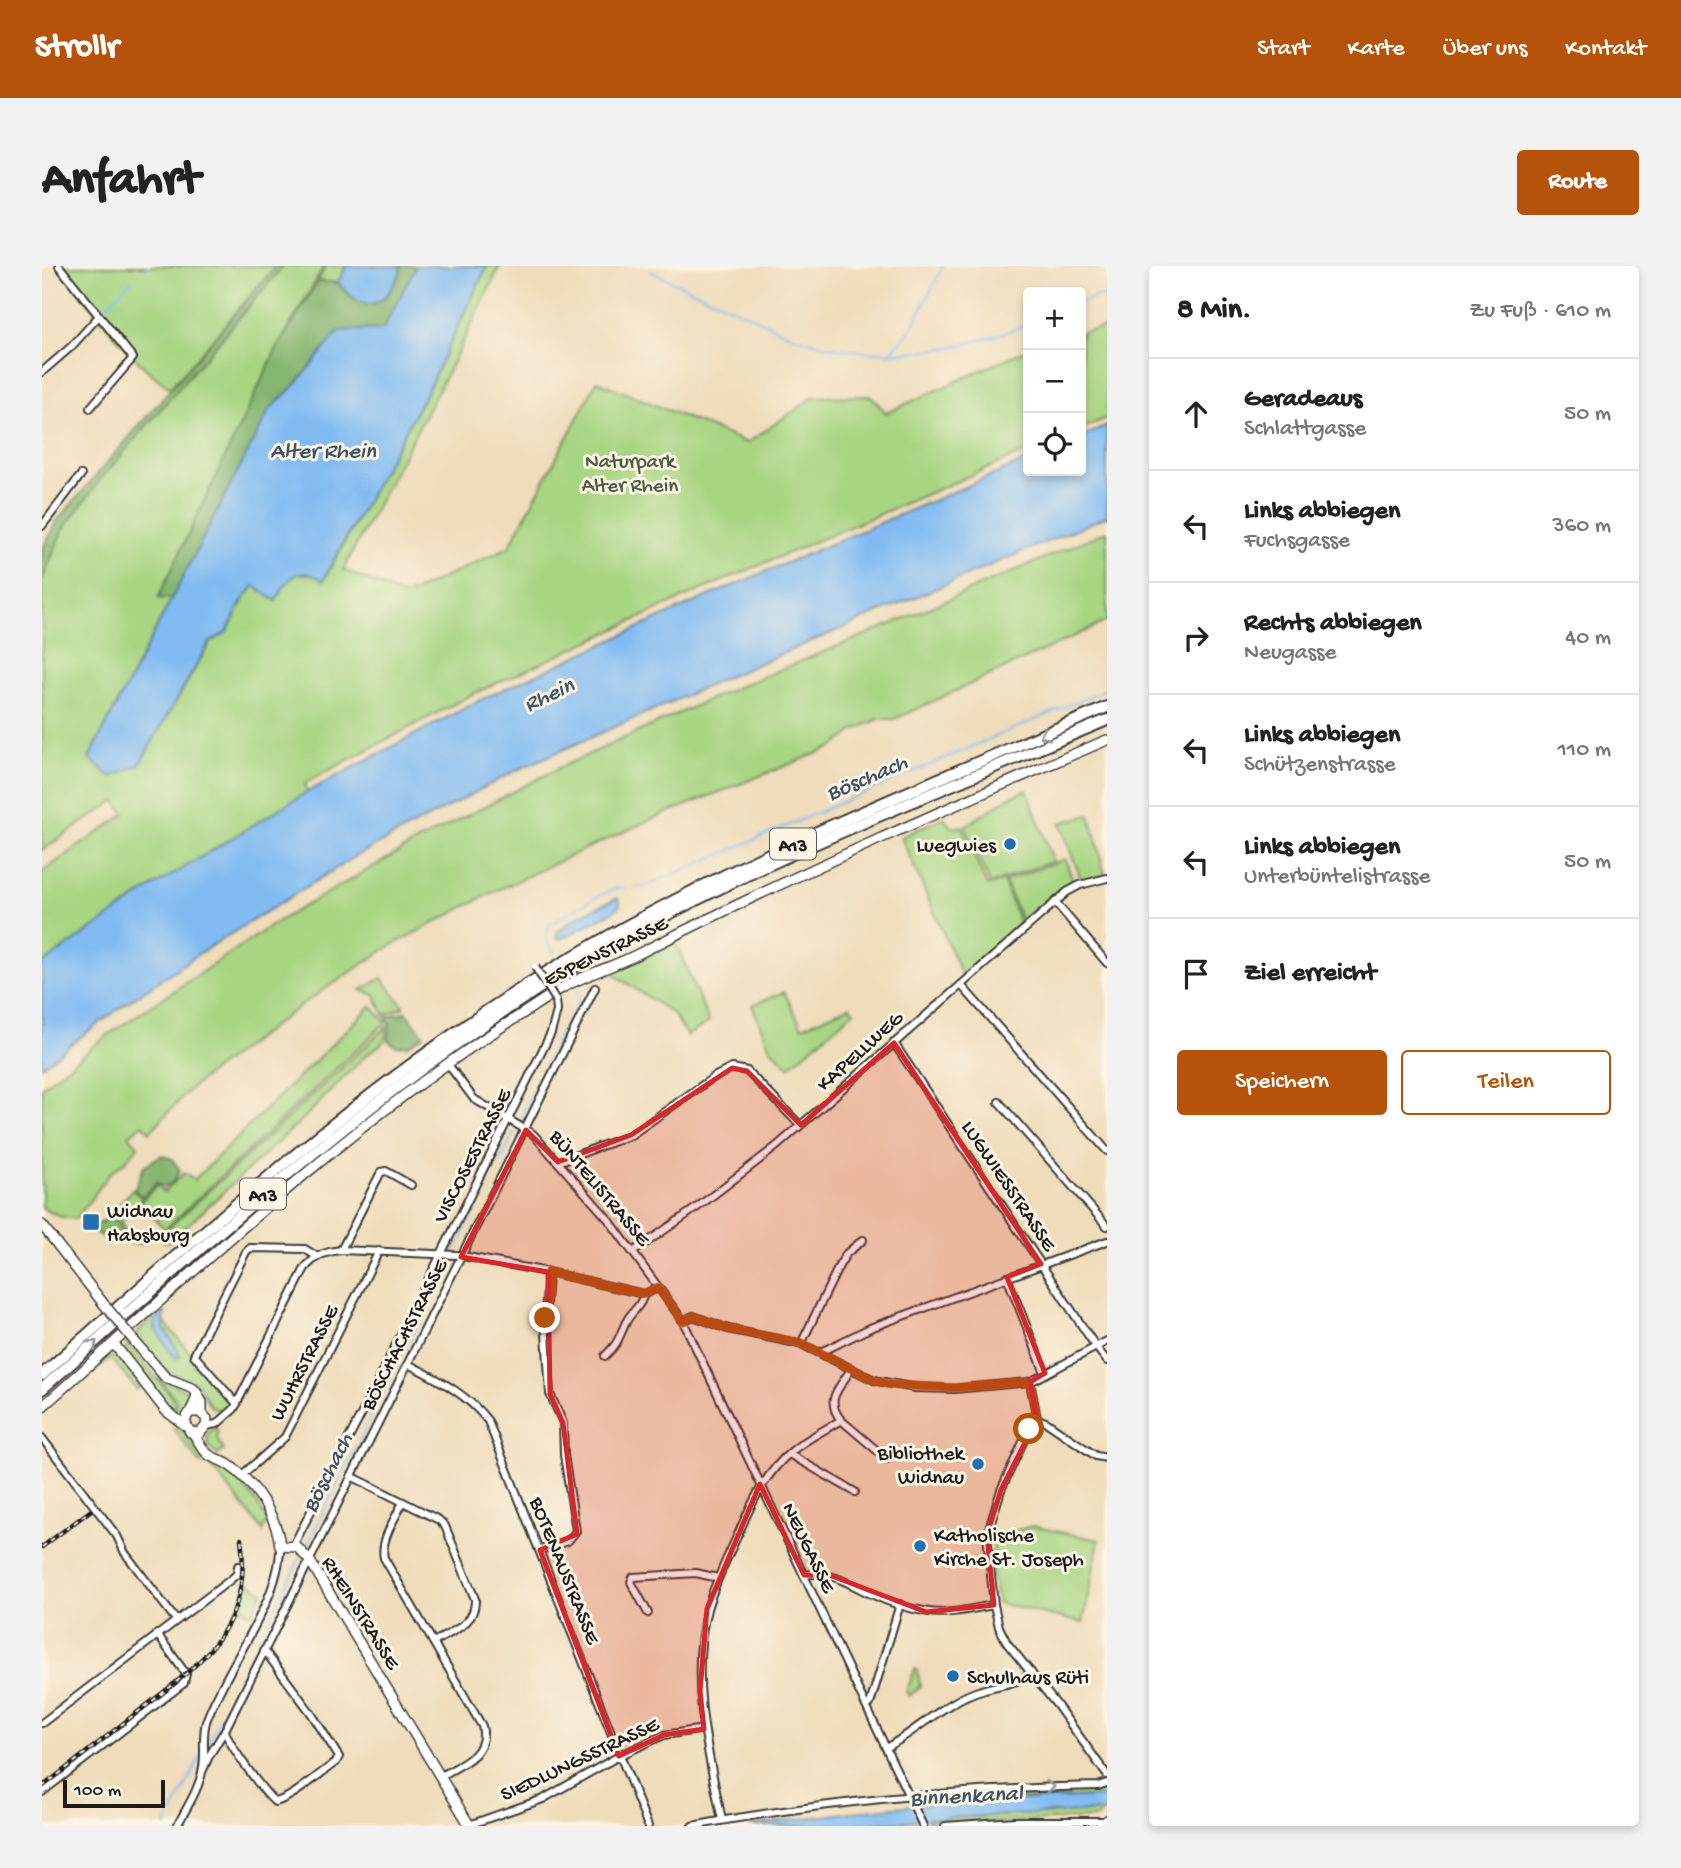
<!DOCTYPE html>
<html lang="de">
<meta charset="utf-8">
<style>
:root{--surface:#fff;--page:#f2f2f2;--text:#222;--muted:#767676;--line:#e0e0e0;--accent:#b45309}
body{margin:0;font-family:"Gochi Hand",sans-serif;background:var(--page);color:var(--text)}
.controls{position:absolute;right:21px;top:21px;display:grid;overflow:hidden;border-radius:7px;box-shadow:0 4px 10px #0003}
.controls button{width:63px;height:63px;display:grid;place-items:center;padding:0;border:0;border-bottom:2px solid var(--line);background:var(--surface);color:var(--text);font:35px sans-serif}
.scale{position:absolute;left:21px;bottom:18px;width:102px;box-sizing:border-box;padding-left:7px;border:4px solid #1c1c1c;border-top:0;font-size:19px;line-height:24px;white-space:nowrap;color:#1c1c1c;-webkit-text-stroke:5px #fcf5e5;paint-order:stroke}
.stop{position:absolute;width:21px;height:21px;margin:-16px;border:5px solid #b45309;border-radius:50%;background:#fff}
.stop.end{background:#b45309;border-color:#fff;box-shadow:0 2px 7px #0008}
.list{margin:0;padding:0;list-style:none}
h2{display:flex;justify-content:space-between;align-items:center;height:91px;margin:0;padding:0 28px;font-size:30px}
h2 small{font-size:23px;font-weight:400;color:var(--muted)}
.list li{display:grid;grid-template-columns:46px 1fr auto;gap:21px;align-items:center;box-sizing:border-box;height:112px;padding:0 28px;border-top:2px solid var(--line)}
.list b{display:block;font-size:26px;white-space:nowrap}
.list p{margin:0;font-size:23px;white-space:nowrap;color:var(--muted)}
.list em{font-size:23px;font-style:normal;color:var(--muted)}
.actions{display:flex;gap:14px;padding:21px 28px}
.actions a{flex:1;padding:16px 0;border:2px solid var(--accent);border-radius:7px;text-align:center;font-size:24px;color:var(--accent)}
.actions .main{background:var(--accent);color:#fff}
.icon{flex:none;width:38px;height:38px;fill:none;stroke:currentColor;stroke-width:2;stroke-linecap:round;stroke-linejoin:round}
.map{position:relative;flex:none;width:1065px;height:1560px;overflow:hidden;border-radius:7px}
header{display:flex;align-items:center;gap:42px;box-sizing:border-box;height:98px;padding:0 35px;background:var(--accent);color:#fff}
header strong{font-size:33px}
nav{display:flex;gap:38px;margin-inline-start:auto;font-size:24px}
.intro{display:flex;align-items:center;justify-content:space-between;box-sizing:border-box;height:168px;padding:0 42px}
h1{margin:0;font-size:49px}
.button{padding:18px 32px;border-radius:7px;background:var(--accent);color:#fff;font-size:24px;font-weight:700}
main{display:flex;gap:42px;padding:0 42px}
aside{flex:1;background:var(--surface);border-radius:7px;box-shadow:0 4px 10px #0003}
.map>svg:first-child{display:block}
.green{fill:#a7d582;stroke:#62784f;stroke-width:2}
.forest{fill:#85b670;stroke:#506946;stroke-width:2}
.water{fill:#81bbf2;stroke:#4e6c87;stroke-width:2}
.lines{fill:none;stroke-linecap:round;stroke-linejoin:round}
.stream{stroke:#81bbf2;stroke-width:2}
.street-casing{stroke:#3c3934;stroke-width:10}
.secondary-casing{stroke:#3c3934;stroke-width:12}
.highway-casing{stroke:#3c3934;stroke-width:14}
.street{stroke:#fff;stroke-width:6}
.secondary{stroke:#fff;stroke-width:9}
.highway{stroke:#fff;stroke-width:10}
.rail-casing{stroke:#1c1c1c;stroke-width:4.5}
.rail{stroke:#fcf5e5;stroke-width:2;stroke-dasharray:5;stroke-linecap:butt}
.street-bridge-casing{stroke:#3c3934;stroke-width:10;stroke-linecap:butt}
.secondary-bridge-casing{stroke:#3c3934;stroke-width:12;stroke-linecap:butt}
.street-bridge{stroke:#fff;stroke-width:6}
.secondary-bridge{stroke:#fff;stroke-width:9}
.oneway{stroke:#999}
.route{stroke:#b45309;stroke-width:9}
.marked{fill:#d62828;fill-opacity:0.2;stroke:#d62828;stroke-width:5;stroke-linejoin:round}
.poi-dot{fill:#1f6fb2;stroke:#fcf5e5;stroke-width:2.5}
.labels{text-anchor:middle;stroke-width:6;stroke-linejoin:round;paint-order:stroke}
.shield{fill:#fcf5e5;stroke:#5f5d58;stroke-width:2}
.shield-label{font-size:19px;font-weight:bold;fill:#1c1c1c}
.park-label{font-size:21px;fill:#4d5d40;stroke:#fcf5e5}
.poi-label{font-size:21px;fill:#1c1c1c;stroke:#fcf5e5;text-anchor:start}
.street-label{font-size:21px;fill:#1c1c1c;stroke:#fcf5e5}
.water-label{font-size:23px;font-style:italic;fill:#3f5467;stroke:#fcf5e5}
</style>
<header>
<strong>Strollr</strong>
<nav><a>Start</a><a>Karte</a><a>Über uns</a><a>Kontakt</a></nav>
</header>
<div class="intro"><h1>Anfahrt</h1><a class="button">Route</a></div>
<main>
<div class="map">
<svg width="1065" height="1560" viewBox="0 0 1065 1560">
<rect width="100%" height="100%" fill="#fcf5e5"/>
<filter id="ink" filterUnits="userSpaceOnUse"><feTurbulence type="fractalNoise" baseFrequency=".0143" numOctaves="2"/><feDisplacementMap in="SourceGraphic" scale="14" xChannelSelector="R" yChannelSelector="G"/><feConvolveMatrix kernelMatrix="1 2 1 2 8 2 1 2 1" color-interpolation-filters="sRGB"/></filter>
<filter id="wash" filterUnits="userSpaceOnUse"><feTurbulence type="fractalNoise" baseFrequency=".00686" numOctaves="4" result="noise"/><feDisplacementMap in="SourceGraphic" scale="28" xChannelSelector="R" yChannelSelector="G"/><feGaussianBlur stdDeviation="1.57" result="paint"/><feColorMatrix in="noise" values="0 0 0 0 0 0 0 0 0 0 0 0 0 0 0 0 0 1.4 0 .05"/><feComposite in="paint" operator="in"/></filter>
<g filter="url(#wash)">
<rect width="100%" height="100%" fill="#efdcba"/>
<g class="green">
<path d="M 17,0 L 234,0 L 128,122 C 83,91 52,42 17,0 Z"/>
<polygon points="241,0 282,0 235,82 117,332 130,333 48,492 97,499 168,377 185,366 201,334 212,320 244,315 256,308 270,307 282,314 384,127 445,0 458,0 413,92 301,304 363,330 467,281 555,115 705,177 772,131 829,130 844,147 986,83 986,185 659,324 429,429 263,517 265,526 109,622 0,698 0,606 83,548 73,535 0,584 0,315 2,308 20,265 58,214"/>
<polygon points="284,0 304,0 296,17 276,15"/>
<polygon points="1065,61 1065,152 1039,163 1039,66"/>
<polygon points="1065,265 1065,355 853,453 837,453 814,463 791,481 622,548 543,583 445,629 348,680 265,735 164,810 146,825 108,866 101,858 87,869 96,880 84,895 69,906 34,953 19,951 0,942 0,821 67,768 238,654 378,574 517,502 679,428 845,360"/>
<polygon points="985,524 1011,595 948,618 923,560 968,531"/>
<polygon points="1048,549 1063,609 1042,614 1038,611 1018,557"/>
<path d="M 902,551 C 906,560 910,564 920,560 L 945,620 L 961,615 L 978,658 L 920,710 L 859,571 Z"/>
<polygon points="1023,593 1031,615 979,654 963,615"/>
<polygon points="634,677 667,756 645,770 631,748 568,706"/>
<polygon points="340,712 362,741 342,749 333,729 319,724"/>
<polygon points="742,726 760,761 808,740 812,745 747,801 728,782 710,739"/>
<polygon points="329,740 344,756 123,963 97,937 115,919 122,926 142,907 152,914"/>
<polygon points="345,760 343,775 323,790 259,855 128,975 122,976 117,971"/>
<path d="M 90,924 L 100,932 L 79,956 C 84,968 89,972 102,976 L 101,978 L 86,977 C 79,967 78,956 69,948 Z"/>
<polygon points="114,1046 154,1094 151,1098 155,1103 161,1103 188,1136 188,1140 182,1147 168,1140 156,1118 123,1105 94,1069"/>
<polygon points="84,1076 129,1130 133,1140 131,1146 84,1087"/>
<path d="M 69,1090 C 82,1091 90,1107 98,1117 L 97,1122 L 95,1124 L 70,1093 L 40,1115 L 38,1112 Z"/>
<polygon points="117,1112 148,1126 151,1137 142,1147 134,1148 134,1134"/>
<path d="M 130,1161 C 147,1164 149,1182 161,1192 C 168,1198 178,1199 186,1205 C 200,1215 212,1233 222,1248 L 225,1254 L 221,1265 L 169,1200 L 158,1197 Z"/>
<path d="M 172,1162 L 176,1164 L 175,1173 L 182,1184 L 176,1189 C 167,1183 164,1178 166,1168 Z"/>
<polygon points="990,1260 1057,1274 1041,1357 956,1337 950,1310 952,1271"/>
<polygon points="205,1315 221,1326 210,1348 199,1342"/>
<polygon points="873,1403 876,1405 878,1421 867,1430 864,1426"/>
<polygon points="1065,1523 1065,1531 955,1533 878,1538 877,1536 879,1532"/>
<polygon points="1063,1545 1054,1552 890,1559 885,1553"/>
</g>
<g class="forest">
<polygon points="234,0 241,0 58,214 20,265 0,315 0,283 15,255"/>
<path d="M 359,0 L 374,0 L 341,63 L 254,118 L 228,143 L 130,333 L 116,332 L 235,82 L 276,15 L 296,17 C 311,35 329,49 347,26 C 353,18 358,10 359,0 Z"/>
<polygon points="364,746 382,769 367,779 354,780 346,774 348,759 344,751"/>
<polygon points="120,889 130,893 138,904 131,916 123,921 114,917 100,931 92,924 102,900"/>
<polygon points="69,950 77,957 80,973 71,976 54,967 52,961"/>
</g>
<g class="water">
<path d="M 304,0 L 359,0 C 358,10 353,18 347,26 C 329,49 311,35 296,17 Z"/>
<path d="M 374,0 L 445,0 L 384,127 L 281,314 C 255,298 246,312 234,335 L 212,320 L 201,334 L 185,366 L 167,377 L 97,499 L 69,511 L 47,492 L 228,143 L 254,118 L 297,65 L 341,63 Z"/>
<polygon points="1065,160 1065,250 704,403 475,504 314,590 158,687 83,738 0,800 0,698 109,622 265,526 434,436 662,332 986,194 986,205 1039,205 1039,171"/>
<path d="M 575,632 L 578,635 L 578,639 L 572,645 L 526,670 L 517,673 L 514,671 C 517,655 560,640 575,632 Z"/>
<polygon points="123,1045 122,1062 136,1085 138,1091 134,1092 130,1088 112,1060 113,1054"/>
<polygon points="1065,1531 1065,1545 897,1552 817,1560 707,1560 833,1543 893,1537"/>
</g>
<g class="lines">
<g class="stream">
<polyline points="103,3 107,0"/>
<path d="M 608,5 C 642,21 677,36 711,51 C 727,59 743,68 760,73 C 836,98 913,87 986,58"/>
<polyline points="1039,37 1055,30 1065,31"/>
<polyline points="59,45 90,14"/>
<polyline points="847,88 869,64 901,0"/>
<polyline points="593,621 602,621 1065,423"/>
<polyline points="512,687 504,671 507,659 554,631 575,622 582,622"/>
<polyline points="478,853 490,826 497,816 516,771 536,739 537,732 535,724"/>
<polyline points="410,988 421,971 424,958 430,952 453,899 463,887 472,866"/>
<polyline points="262,1284 323,1164 329,1147 342,1127 365,1075 380,1053 383,1042 408,993"/>
<polyline points="165,1478 258,1292"/>
<polyline points="124,1560 159,1489"/>
</g>
</g>
</g>
<g filter="url(#ink)">
<g class="lines">
<g class="street-casing">
<g id="street">
<polyline points="17,0 91,92 48,142"/>
<polyline points="0,106 30,80 56,51"/>
<polyline points="0,260 39,209"/>
<polyline points="1013,636 1065,697"/>
<polyline points="919,719 1065,885"/>
<polyline points="852,777 1054,1081 1065,1075"/>
<polyline points="405,797 432,833 491,868 567,954 641,1055 881,1560"/>
<polyline points="957,836 1065,960"/>
<polyline points="516,896 589,869 672,811 690,802 705,805 758,859"/>
<polyline points="299,984 339,906 344,905 369,919"/>
<polyline points="591,986 657,940 735,880 1025,626 1038,619 1065,612"/>
<polyline points="965,1011 1003,1107"/>
<polyline points="641,1055 651,1050 686,1063 759,1078 832,1114 873,1122 912,1123 988,1116 1054,1081 1065,1095"/>
<polyline points="759,1078 798,998 805,987 821,974"/>
<polyline points="779,1086 828,1062 1065,975"/>
<path d="M 563,1090 C 578,1075 576,1073 584,1056 C 590,1044 598,1043 602,1028"/>
<path d="M 366,1098 C 397,1114 424,1127 446,1155 L 606,1560"/>
<polyline points="988,1116 995,1153"/>
<polyline points="195,1138 152,1089 204,986 208,982 263,983 274,990"/>
<polyline points="995,1153 987,1163 959,1224 945,1269 952,1339 957,1361 965,1377 1014,1438 1065,1509"/>
<polyline points="995,1153 1004,1156 1054,1190 1065,1192"/>
<polyline points="799,1154 845,1193"/>
<path d="M 164,1160 L 175,1158 L 192,1143 L 263,1002 C 274,989 283,986 299,984 L 415,989 L 506,1006 L 602,1028 L 616,1022"/>
<polyline points="0,1172 75,1270 83,1287 134,1354"/>
<polyline points="747,1188 813,1226"/>
<polyline points="200,1209 243,1171 337,985"/>
<path d="M 309,1210 L 361,1236 C 353,1253 338,1274 342,1292 L 440,1460 C 447,1488 420,1498 399,1510"/>
<path d="M 361,1236 L 397,1254 L 403,1260 L 433,1333 C 434,1358 411,1365 392,1376"/>
<polyline points="251,1280 321,1145 509,767 515,745 514,734"/>
<polyline points="498,1284 526,1275 534,1265 522,1189 521,1157 508,1128 503,1052 506,1006"/>
<path d="M 762,1309 C 788,1304 807,1318 829,1328 C 846,1336 868,1343 887,1346 C 907,1349 932,1342 952,1339"/>
<polyline points="606,1347 589,1316 591,1311 654,1307 676,1312"/>
<polyline points="824,1439 828,1438 858,1338"/>
<polyline points="0,1457 188,1314 195,1308 196,1300"/>
<path d="M 183,1464 C 185,1477 223,1528 233,1536 C 251,1532 278,1507 294,1496 L 297,1491 L 269,1447 L 222,1384"/>
<path d="M 844,1482 C 878,1463 905,1433 943,1423 C 959,1418 977,1418 989,1406"/>
<polyline points="161,1504 167,1490 183,1464 553,722"/>
<polyline points="0,1526 142,1417 144,1408 115,1368"/>
<path d="M 680,1554 C 666,1487 647,1411 665,1343 C 673,1316 686,1290 698,1264 C 710,1236 725,1205 750,1185 C 764,1173 783,1164 799,1154 C 782,1133 798,1122 809,1103"/>
<polyline points="427,1559 501,1533 577,1490 622,1469 662,1463"/>
<path d="M 135,1560 C 145,1541 158,1522 161,1501 C 164,1485 159,1468 165,1453 C 184,1401 239,1334 238,1280"/>
<path d="M 650,1560 C 784,1535 920,1523 1056,1520 L 1065,1517"/>
<polyline points="903,1560 973,1555 1065,1555"/>
</g>
</g>
<g class="secondary-casing">
<g id="secondary">
<polyline points="0,959 61,1037"/>
<polyline points="93,1076 124,1112 152,1123 160,1136 160,1148"/>
<polyline points="72,1078 124,1145 144,1160"/>
<path d="M 0,1141 C 150,1008 293,869 461,760 C 481,748 500,734 520,722 C 544,708 571,701 596,688 C 749,610 907,541 1065,474"/>
<path d="M 150,1146 L 158,1146 L 165,1153 L 164,1160 L 158,1167 L 148,1166 L 143,1156 C 146,1145 153,1143 155,1127"/>
<path d="M 151,1167 C 156,1174 160,1184 167,1189 C 174,1193 181,1195 187,1199 C 212,1216 235,1250 238,1280 L 255,1281 L 268,1295 L 428,1560"/>
<polyline points="1060,1560 1065,1554"/>
</g>
</g>
<g class="highway-casing">
<g id="highway">
<path d="M 0,1109 C 162,965 322,819 507,705 C 682,597 877,523 1065,441"/>
<path d="M 0,1123 C 170,972 337,818 533,700 C 701,600 886,530 1065,454"/>
</g>
</g>
<use href="#street" class="street"/>
<use href="#secondary" class="secondary"/>
<use href="#highway" class="highway"/>
<g class="rail-casing">
<g id="rail">
<polyline points="0,1281 48,1245"/>
<path d="M 0,1521 C 30,1498 59,1475 88,1452 C 152,1403 212,1364 199,1273"/>
</g>
</g>
<use href="#rail" class="rail"/>
<g class="street-bridge-casing">
<polyline id="street-bridge" points="493,701 514,734"/>
</g>
<g class="secondary-bridge-casing">
<polyline id="secondary-bridge" points="61,1037 93,1076"/>
</g>
<use href="#street-bridge" class="street-bridge"/>
<use href="#secondary-bridge" class="secondary-bridge"/>
</g>
<defs><path id="oneway-chevron" d="M-2-3.5L2.5 0L-2 3.5" fill="none" stroke-width="1.6" stroke-linecap="round" stroke-linejoin="round" transform="scale(1.75)"/></defs>
<g class="oneway">
<use href="#oneway-chevron" transform="translate(1002 469) rotate(157)"/>
<use href="#oneway-chevron" transform="translate(51 1078) rotate(-42)"/>
<use href="#oneway-chevron" transform="translate(1008 1521) rotate(-1)"/>
</g>
</g>
<g class="lines" filter="url(#ink)">
<polyline class="route" points="503,1052 506,1006 602,1028 616,1022 641,1055 652,1050 686,1063 759,1077 832,1114 849,1119 912,1122 988,1116 995,1153 987,1163"/>
</g>
<path class="marked" d="M 852,777 L 999,998 L 965,1011 L 1003,1107 L 988,1116 L 995,1153 L 959,1224 L 945,1269 L 952,1339 L 884,1346 L 790,1310 L 762,1309 L 718,1218 L 665,1343 L 658,1425 L 662,1463 L 622,1469 L 577,1490 L 498,1284 L 535,1268 L 521,1157 L 508,1128 L 506,1006 L 419,991 L 484,864 L 516,896 L 589,869 L 690,802 L 705,805 L 759,859 Z"/>
<g class="poi-dot">
<circle cx="968" cy="578" r="7"/>
<rect x="40" y="947" width="18" height="18" rx="3.5"/>
<circle cx="936" cy="1198" r="7"/>
<circle cx="878" cy="1280" r="7"/>
<circle cx="911" cy="1410" r="7"/>
</g>
<g class="labels">
<g class="shield">
<rect x="728" y="562.5" width="46" height="31" rx="5"/>
<rect x="198" y="912.5" width="46" height="31" rx="5"/>
</g>
<g class="shield-label">
<text x="751" y="585">A13</text>
<text x="221" y="935">A13</text>
</g>
<g class="park-label">
<text x="588" y="201">Naturpark<tspan x="588" dy="24">Alter Rhein</tspan></text>
</g>
<g class="poi-label">
<text x="954" y="585" text-anchor="end">Luegwies</text>
<text x="65" y="951">Widnau<tspan x="65" dy="24">Habsburg</tspan></text>
<text x="922" y="1193" text-anchor="end">Bibliothek<tspan x="922" dy="24">Widnau</tspan></text>
<text x="892" y="1275">Katholische<tspan x="892" dy="24">Kirche St. Joseph</tspan></text>
<text x="925" y="1417">Schulhaus Rüti</text>
</g>
<g class="street-label">
<text transform="translate(563 684) rotate(-26)" y="7">ESPENSTRASSE</text>
<text transform="translate(817 784) rotate(-42)" y="7">KAPELLWEG</text>
<text transform="translate(429 889) rotate(-63)" y="7">VISCOSESTRASSE</text>
<text transform="translate(968 919) rotate(56)" y="7">LUGWIESSTRASSE</text>
<text transform="translate(559 921) rotate(50)" y="7">BÜNTELISTRASSE</text>
<text transform="translate(361 1068) rotate(-63)" y="7">BÖSCHACHSTRASSE</text>
<text transform="translate(261 1096) rotate(-63)" y="7">WUHRSTRASSE</text>
<text transform="translate(768 1281) rotate(64)" y="7">NEUGASSE</text>
<text transform="translate(524 1304) rotate(68)" y="7">BOTENAUSTRASSE</text>
<text transform="translate(320 1346) rotate(58)" y="7">RHEINSTRASSE</text>
<text transform="translate(537 1492) rotate(-25)" y="7">SIEDLUNGSSTRASSE</text>
</g>
<g class="water-label">
<text x="281" y="191">Alter Rhein</text>
<text transform="translate(506 427) rotate(-25)" y="8">Rhein</text>
<text transform="translate(824 510) rotate(-23)" y="8">Böschach</text>
<text transform="translate(284 1206) rotate(-63)" y="8">Böschach</text>
<text transform="translate(924 1528) rotate(-3)" y="8">Binnenkanal</text>
</g>
</g>
</svg>
<div class="controls">
<button>+</button>
<button>−</button>
<button><svg class="icon" aria-label="locate" viewBox="0 0 24 24"><circle cx="12" cy="12" r="6"/><path d="M12 2v4M12 18v4M2 12h4M18 12h4"/></svg></button>
</div>
<div class="scale">100 m</div>
<div class="stop" style="left:987px;top:1163px"></div>
<div class="stop end" style="left:503px;top:1052px"></div>
</div>
<aside>
<h2>8 Min.<small>Zu Fuß · 610 m</small></h2>
<ul class="list">
<li><svg class="icon" aria-label="ahead" viewBox="0 0 24 24"><path d="M12 20V5M6 11l6-6 6 6"/></svg><div><b>Geradeaus</b><p>Schlattgasse</p></div><em>50 m</em></li>
<li><svg class="icon" aria-label="left" viewBox="0 0 24 24"><path d="M17 20v-9H6M10 6l-5 5 5 5"/></svg><div><b>Links abbiegen</b><p>Fuchsgasse</p></div><em>360 m</em></li>
<li><svg class="icon" aria-label="right" viewBox="0 0 24 24"><path d="M7 20v-9h11M14 6l5 5-5 5"/></svg><div><b>Rechts abbiegen</b><p>Neugasse</p></div><em>40 m</em></li>
<li><svg class="icon" aria-label="left" viewBox="0 0 24 24"><path d="M17 20v-9H6M10 6l-5 5 5 5"/></svg><div><b>Links abbiegen</b><p>Schützenstrasse</p></div><em>110 m</em></li>
<li><svg class="icon" aria-label="left" viewBox="0 0 24 24"><path d="M17 20v-9H6M10 6l-5 5 5 5"/></svg><div><b>Links abbiegen</b><p>Unterbüntelistrasse</p></div><em>50 m</em></li>
<li><svg class="icon" aria-label="arrive" viewBox="0 0 24 24"><path d="M6 21V4h12l-3 4 3 4H6"/></svg><div><b>Ziel erreicht</b></div></li>
</ul>
<div class="actions"><a class="main">Speichern</a><a>Teilen</a></div>
</aside>
</main>
